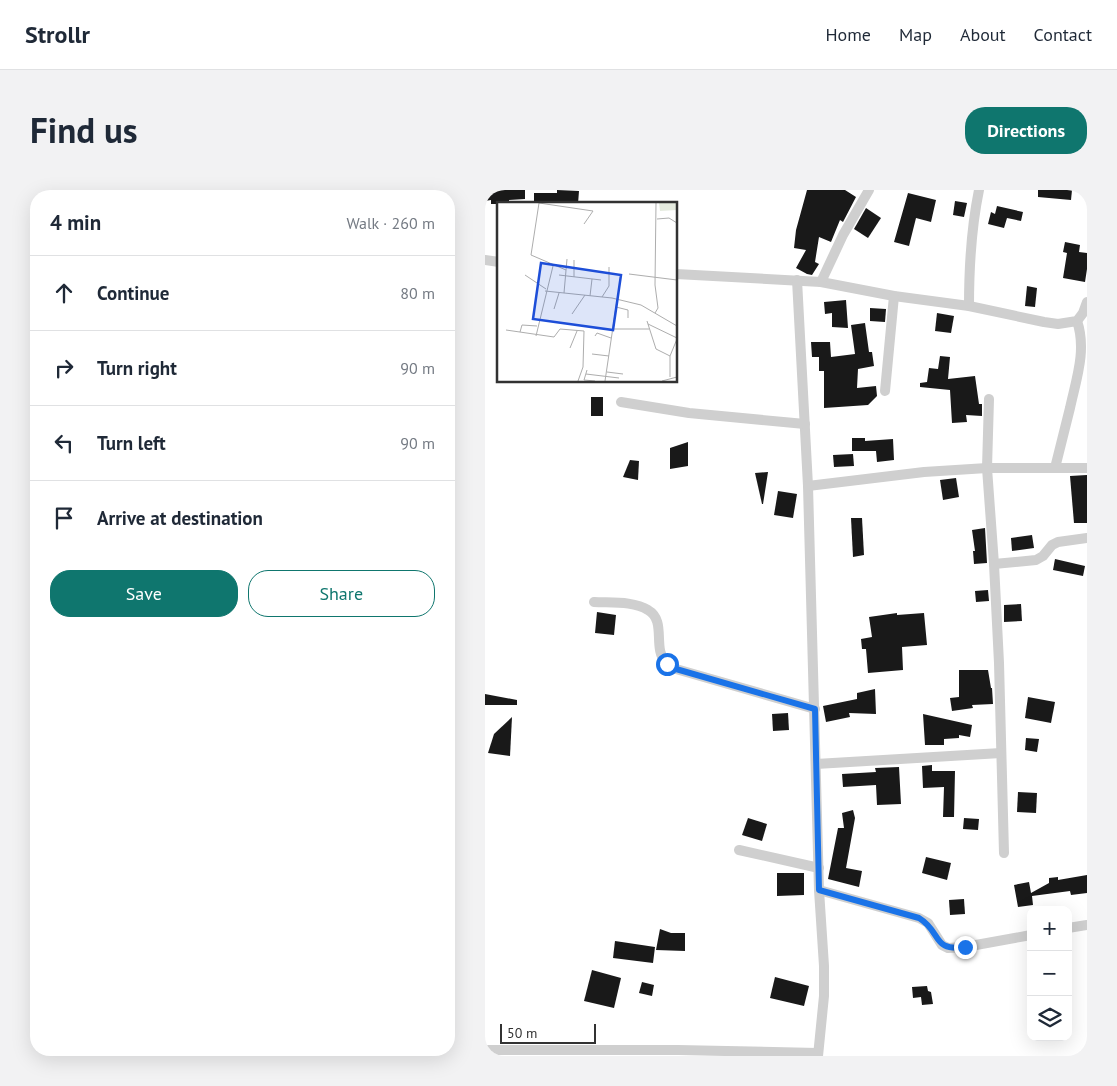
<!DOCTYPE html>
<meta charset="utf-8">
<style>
:root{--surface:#fff;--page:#f2f2f3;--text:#1f2937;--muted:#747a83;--line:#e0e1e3;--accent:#0f766e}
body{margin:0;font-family:"PT Sans",sans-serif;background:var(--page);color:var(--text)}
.controls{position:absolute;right:15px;bottom:15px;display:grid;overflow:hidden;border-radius:10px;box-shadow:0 5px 20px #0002}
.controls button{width:45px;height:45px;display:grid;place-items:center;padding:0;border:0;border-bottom:1px solid var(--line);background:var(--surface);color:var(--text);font:25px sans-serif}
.scale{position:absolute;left:15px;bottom:12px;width:96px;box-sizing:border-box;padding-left:5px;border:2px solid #323232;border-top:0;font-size:14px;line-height:18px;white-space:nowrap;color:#323232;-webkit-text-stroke:4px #fff;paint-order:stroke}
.stop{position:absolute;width:15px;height:15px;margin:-11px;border:4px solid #1a73e8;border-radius:50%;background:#fff}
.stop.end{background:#1a73e8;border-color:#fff;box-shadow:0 1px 5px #0008}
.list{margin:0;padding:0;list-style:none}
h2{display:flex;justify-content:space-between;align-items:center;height:65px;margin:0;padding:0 20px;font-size:21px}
h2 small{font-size:16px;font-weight:400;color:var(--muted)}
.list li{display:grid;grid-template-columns:32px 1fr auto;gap:15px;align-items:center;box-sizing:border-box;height:75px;padding:0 20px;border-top:1px solid var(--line)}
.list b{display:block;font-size:19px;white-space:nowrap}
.list em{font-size:16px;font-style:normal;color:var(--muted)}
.actions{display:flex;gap:10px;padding:15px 20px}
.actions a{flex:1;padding:11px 0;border:1px solid var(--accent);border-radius:20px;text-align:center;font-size:18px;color:var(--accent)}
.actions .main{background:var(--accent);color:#fff}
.icon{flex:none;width:28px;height:28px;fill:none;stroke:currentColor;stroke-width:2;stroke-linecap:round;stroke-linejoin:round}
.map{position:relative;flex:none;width:602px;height:866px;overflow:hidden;border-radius:20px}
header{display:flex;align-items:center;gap:30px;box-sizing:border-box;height:70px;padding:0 25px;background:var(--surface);border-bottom:1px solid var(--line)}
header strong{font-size:24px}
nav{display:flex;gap:28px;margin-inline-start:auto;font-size:18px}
.intro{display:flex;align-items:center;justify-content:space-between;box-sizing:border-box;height:120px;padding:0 30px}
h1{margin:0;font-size:35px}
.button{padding:12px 22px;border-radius:20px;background:var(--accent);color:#fff;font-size:18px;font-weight:700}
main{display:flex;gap:30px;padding:0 30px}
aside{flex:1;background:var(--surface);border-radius:20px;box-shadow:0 5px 20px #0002}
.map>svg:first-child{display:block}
.building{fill:#191919}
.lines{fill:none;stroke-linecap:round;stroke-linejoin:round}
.street{stroke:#cfcfcf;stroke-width:10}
.route{stroke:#1a73e8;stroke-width:6}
.inset-road{fill:none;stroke:#adadad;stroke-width:1}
.view{fill:#1d4ed8;fill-opacity:0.15;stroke:#1d4ed8;stroke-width:2.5}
.inset-edge{fill:none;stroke:#323232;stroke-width:2.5}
</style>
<header>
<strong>Strollr</strong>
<nav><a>Home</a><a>Map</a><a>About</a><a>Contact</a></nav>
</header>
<div class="intro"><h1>Find us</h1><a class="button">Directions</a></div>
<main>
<aside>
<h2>4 min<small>Walk · 260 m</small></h2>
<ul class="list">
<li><svg class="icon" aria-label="ahead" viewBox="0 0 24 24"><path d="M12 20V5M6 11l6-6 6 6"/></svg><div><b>Continue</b></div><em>80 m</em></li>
<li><svg class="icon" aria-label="right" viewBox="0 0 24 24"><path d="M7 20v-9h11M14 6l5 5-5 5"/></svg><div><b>Turn right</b></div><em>90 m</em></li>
<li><svg class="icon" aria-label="left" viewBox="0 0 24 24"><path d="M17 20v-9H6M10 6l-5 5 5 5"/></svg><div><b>Turn left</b></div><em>90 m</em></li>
<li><svg class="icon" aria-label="arrive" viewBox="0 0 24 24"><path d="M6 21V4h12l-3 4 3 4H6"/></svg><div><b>Arrive at destination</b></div></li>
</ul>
<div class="actions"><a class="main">Save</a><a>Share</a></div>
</aside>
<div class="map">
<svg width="602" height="866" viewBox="0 0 602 866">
<rect width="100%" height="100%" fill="#fff"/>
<g class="building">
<polygon points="0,0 40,0 40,9 24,10 24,14 6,14 6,10 0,11"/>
<polygon points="72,0 94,1 93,14 49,14 49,3 72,3"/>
<polygon points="322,0 360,0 371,7 358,32 355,30 346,52 334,47 330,72 334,74 327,85 322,84 311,78 321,60 309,58 311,40"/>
<polygon points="553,0 587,0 586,10 553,7"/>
<polygon points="423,3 451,10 446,32 431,28 424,56 409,52"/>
<polygon points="470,11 482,13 479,27 468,25"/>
<polygon points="512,16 538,22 536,31 522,28 519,38 503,34 506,22 510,24"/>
<polygon points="381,18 396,28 383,48 369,39"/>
<polygon points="580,52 595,55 594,62 602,63 602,79 600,92 578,88 582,63 578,62"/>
<polygon points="542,96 552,98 550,117 540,116"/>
<polygon points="361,110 363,138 347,137 347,123 340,124 339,112"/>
<polygon points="385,118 401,119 400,132 385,131"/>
<polygon points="452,123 469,126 466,143 450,141"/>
<polygon points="380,133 384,162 387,162 389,176 373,179 372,198 391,196 392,206 383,215 339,218 339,181 334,181 334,167 327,167 326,152 345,152 346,167 370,164 366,135"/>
<polygon points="455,166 465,167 463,189 490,186 494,214 497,214 497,226 481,225 482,232 467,233 465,200 435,197 435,193 442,192 444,178 453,179"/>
<rect x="106" y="207" width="12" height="19"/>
<polygon points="367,248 380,248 380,251 408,249 409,270 392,272 391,261 367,261"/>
<polygon points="203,252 203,276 185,279 185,258"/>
<polygon points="368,264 369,276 349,277 348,265"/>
<polygon points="145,270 154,271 153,290 138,287"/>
<polygon points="283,282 278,314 277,314 270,283"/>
<polygon points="602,285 602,333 589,333 585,286"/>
<polygon points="471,288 474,307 458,310 455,290"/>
<polygon points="293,301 312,304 308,328 289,325"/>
<polygon points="366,328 377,328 379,365 368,367"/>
<polygon points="500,338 502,373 489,374 488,361 490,361 487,340"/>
<polygon points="547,345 549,358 527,361 526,348"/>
<polygon points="570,369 600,376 598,386 568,380"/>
<polygon points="503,400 504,411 491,412 490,401"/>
<polygon points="536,414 537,431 519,432 519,415"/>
<polygon points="112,422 131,425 129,445 110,443"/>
<polygon points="412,423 412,425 439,423 442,455 417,457 418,480 383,483 381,459 377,459 376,449 387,447 384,427"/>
<polygon points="474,480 503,480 506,498 507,498 508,514 487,515 488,518 467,521 465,508 474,507"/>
<polygon points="390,499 391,524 364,523 365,527 341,532 338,516 372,509 372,503"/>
<polygon points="0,504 32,510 32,515 0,515"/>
<polygon points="543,507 570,512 566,533 540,528"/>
<polygon points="303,523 304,540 288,541 287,524"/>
<polygon points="438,524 487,535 485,547 474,545 474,548 459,549 459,555 440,555"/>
<polygon points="27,527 25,566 3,563 9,544"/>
<polygon points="541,548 554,549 552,562 540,560"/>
<polygon points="447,575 447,581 470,581 469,627 458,627 459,597 438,598 437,576"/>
<polygon points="414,577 416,614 392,615 391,595 358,597 357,584 391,582 390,578"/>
<polygon points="533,602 552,603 551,623 532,622"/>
<polygon points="368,620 370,628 361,678 377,681 374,697 343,689 353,638 359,638 357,623"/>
<polygon points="263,628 282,634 277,651 257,645"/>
<polygon points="479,628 494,629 493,640 478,639"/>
<polygon points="441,667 466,673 462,690 437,683"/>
<polygon points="292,683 319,683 319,705 292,706"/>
<polygon points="602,685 602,703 586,705 585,701 547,706 548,715 533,717 529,695 544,692 546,703 564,693 564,688 573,687 573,690"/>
<polygon points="479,709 480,724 465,725 464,710"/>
<polygon points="175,739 186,743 200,743 200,761 171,760"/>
<polygon points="130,751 170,757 168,773 128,768"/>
<polygon points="107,780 136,788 129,818 99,811"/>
<polygon points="290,787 324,796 319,816 285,808"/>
<polygon points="157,792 169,795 167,806 154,803"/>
<polygon points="442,796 443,801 446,802 448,814 437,815 436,807 428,808 427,797"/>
</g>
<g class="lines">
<g class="street">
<polyline points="0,70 14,72"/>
<polyline points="191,84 336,92 409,106 484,116 559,132 573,134 592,131 598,123 602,112"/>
<polyline points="312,90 323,296 334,700 339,776 339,806 333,866"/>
<polyline points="336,92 358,45 384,0"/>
<path d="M 484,116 C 484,77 486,39 494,0"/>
<polyline points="400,201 409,106"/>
<polyline points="504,209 502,278 509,374 514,473 519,663"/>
<polyline points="136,212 204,223 320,234"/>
<path d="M 570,278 C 575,258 580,238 585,218 C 591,190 602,160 592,131"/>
<polyline points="323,296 439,282 502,278 602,278"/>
<polyline points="509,374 551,370 558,366 567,355 573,352 602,348"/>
<path d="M 109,412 C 126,413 149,411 163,420 C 182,431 167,458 181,473 C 184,475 188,477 191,479 L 330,519"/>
<polyline points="331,574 516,563"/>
<polyline points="254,660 334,678"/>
<polyline points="334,700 434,728 443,733 457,755 463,758 480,757 546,745"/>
<polyline points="583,738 602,735"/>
<polyline points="0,860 193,860 333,863"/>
</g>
</g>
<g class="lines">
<path class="route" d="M 182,474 L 191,479 L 330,519 L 334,700 L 434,728 C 457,742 447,762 480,757"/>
</g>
<g transform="translate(12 12)">
<rect width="180" height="180" fill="#fff"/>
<path d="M 162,1 L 180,1 L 180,8 L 163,9 Z" fill="#e5ebdf"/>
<path class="inset-road" d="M 160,17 L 172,16 L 180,21M 77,58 L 77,75M 69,68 L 34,53 L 42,1 L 96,9 L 87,22M 132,72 L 180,78M 28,73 L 49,87M 62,73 L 104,78M 48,89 L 115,96 L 144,103 L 180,124M 67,91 L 70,57M 93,94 L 95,77M 105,95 L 112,84 L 112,65M 119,105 L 131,108 L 131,116M 57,107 L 62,91M 158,111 L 161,106 L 158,83 L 159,1M 75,112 L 88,93M 150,119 L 159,147 L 173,154M 151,122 L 180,136M 116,127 L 152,127M 9,128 L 57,135 L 63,127 L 87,129 L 86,165 L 81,179M 23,130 L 25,123 L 40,124M 39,134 L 56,64M 98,134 L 100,131 L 114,136M 73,146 L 80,129M 95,152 L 112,154M 90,168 L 87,178 L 98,179M 110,170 L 126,172M 89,172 L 122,176M 173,175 L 173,154 L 180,137M 108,179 L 120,98M 165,179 L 180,175"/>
<path class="view" d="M 44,61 L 124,73 L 116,128 L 36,117 Z"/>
<rect width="180" height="180" class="inset-edge"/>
</g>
</svg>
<div class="controls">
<button>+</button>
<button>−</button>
<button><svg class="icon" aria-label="layers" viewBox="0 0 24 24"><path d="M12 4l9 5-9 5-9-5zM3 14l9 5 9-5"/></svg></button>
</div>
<div class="scale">50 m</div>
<div class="stop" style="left:182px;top:474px"></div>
<div class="stop end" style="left:480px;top:757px"></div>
</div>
</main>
